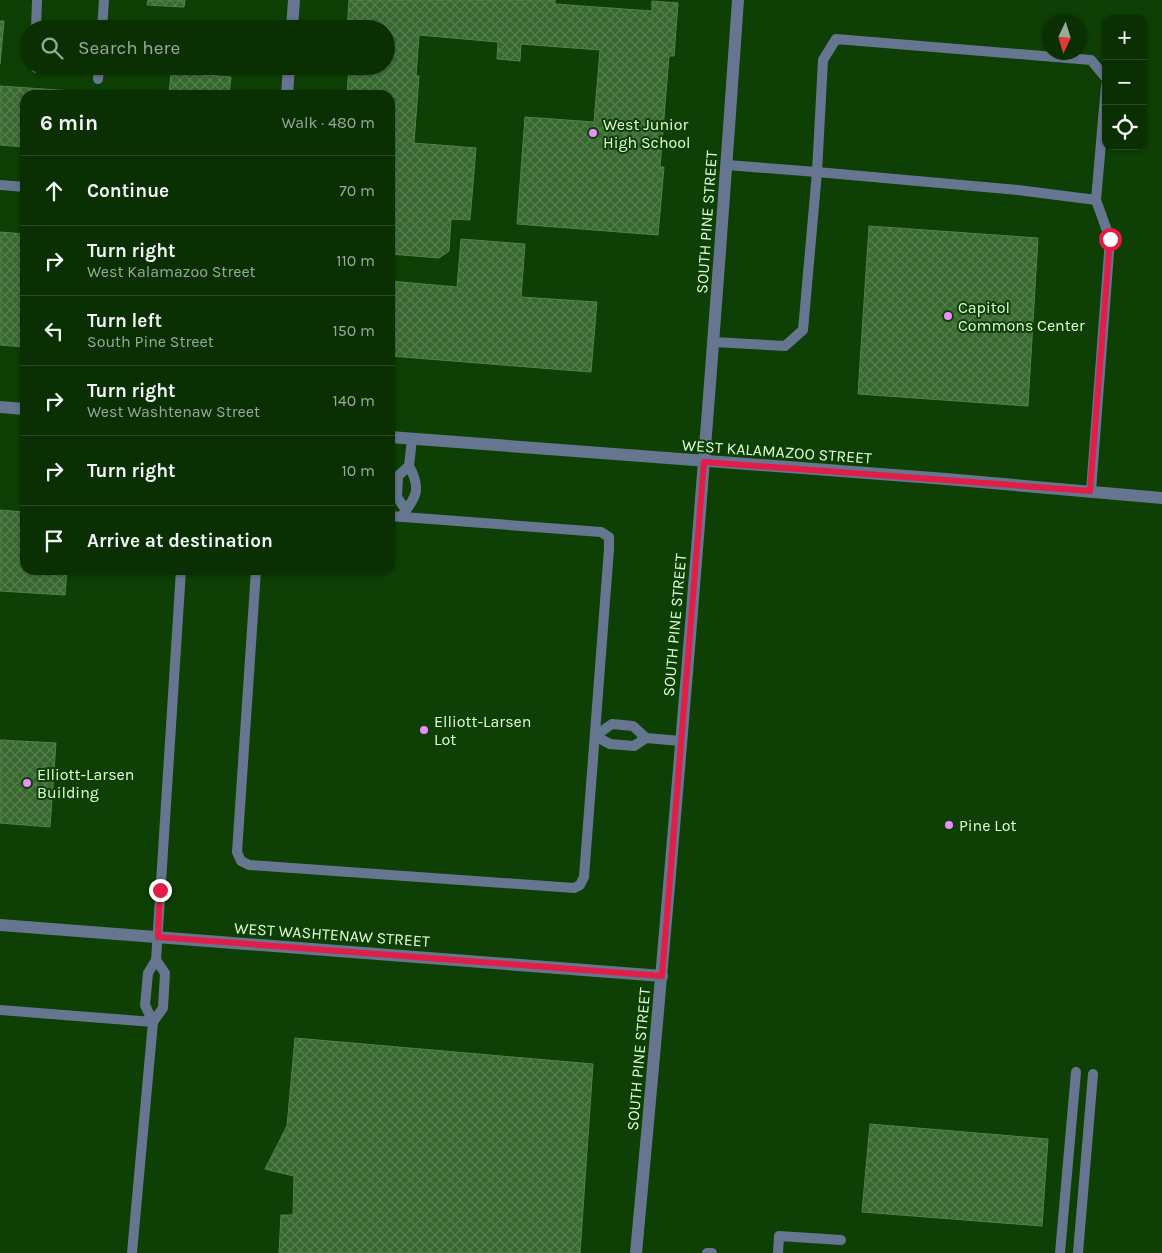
<!DOCTYPE html>
<meta charset="utf-8">
<style>
:root{--surface:#0a2f03;--page:#183b12;--text:#f1f3f6;--muted:#99a99a;--line:#2a4a25}
body{margin:0;font-family:Karla,sans-serif;background:var(--page);color:var(--text)}
.controls{position:absolute;right:15px;top:15px;display:grid;overflow:hidden;border-radius:10px;box-shadow:0 1px 4px #0004}
.controls button{width:45px;height:45px;display:grid;place-items:center;padding:0;border:0;border-bottom:1px solid var(--line);background:var(--surface);color:var(--text);font:25px sans-serif}
.compass{position:absolute;left:1042px;top:15px;width:45px;height:45px;border-radius:50%;background:var(--surface);box-shadow:0 1px 4px #0004;rotate:184deg}
.stop{position:absolute;width:15px;height:15px;margin:-11px;border:4px solid #e11d48;border-radius:50%;background:#fff}
.stop.end{background:#e11d48;border-color:#fff;box-shadow:0 1px 5px #0008}
.list{margin:0;padding:0;list-style:none}
h2{display:flex;justify-content:space-between;align-items:center;height:65px;margin:0;padding:0 20px;font-size:21px}
h2 small{font-size:16px;font-weight:400;color:var(--muted)}
.list li{display:grid;grid-template-columns:32px 1fr auto;gap:15px;align-items:center;box-sizing:border-box;height:70px;padding:0 20px;border-top:1px solid var(--line)}
.list b{display:block;font-size:19px;white-space:nowrap}
.list p{margin:0;font-size:16px;white-space:nowrap;color:var(--muted)}
.list em{font-size:16px;font-style:normal;color:var(--muted)}
.icon{flex:none;width:28px;height:28px;fill:none;stroke:currentColor;stroke-width:2;stroke-linecap:round;stroke-linejoin:round}
.map{position:relative;flex:none;width:1162px;height:1253px;overflow:hidden}
.search{position:absolute;background:var(--surface);box-shadow:0 1px 4px #0004;left:20px;top:20px;width:375px;height:55px;display:flex;align-items:center;gap:12px;box-sizing:border-box;padding:0 18px;border-radius:28px;color:var(--muted);font-size:19px}
.panel{position:absolute;background:var(--surface);box-shadow:0 1px 4px #0004;left:20px;top:90px;width:375px;height:485px;border-radius:15px}
.map>svg:first-child{display:block}
.building{fill:url(#building-cross-hatch);stroke:#528249}
.lines{fill:none;stroke-linecap:round;stroke-linejoin:round}
.service{stroke:#667690;stroke-width:10}
.minor{stroke:#667690;stroke-width:12}
.tertiary{stroke:#667690;stroke-width:12}
.route{stroke:#e11d48;stroke-width:6}
.poi-dot{fill:#ea8dfd;stroke:#0e3f04;stroke-width:2}
.labels{text-anchor:middle;stroke-width:4;stroke-linejoin:round;paint-order:stroke}
.poi-label{font-size:16px;fill:#e2fddd;stroke:#0e3f04;text-anchor:start}
.street-label{font-size:16px;fill:#e2fddd;stroke:#0e3f04}
</style>
<div class="map">
<svg width="1162" height="1253" viewBox="0 0 1162 1253">
<defs>
<pattern id="building-cross-hatch" width="8" height="8" patternUnits="userSpaceOnUse" patternTransform="scale(1.25)"><rect width="8" height="8" fill="#386830"/><path d="M0 0l8 8M0 8l8-8" fill="none" stroke="#547e4e"/></pattern>
</defs>
<rect width="100%" height="100%" fill="#0e3f04"/>
<g class="building">
<polygon points="148,0 185,0 184,7 147,5"/>
<polygon points="349,0 555,0 555,4 652,11 652,1 678,3 674,56 669,56 660,167 664,167 658,235 517,224 525,117 594,122 600,50 521,44 520,61 497,59 498,42 419,35 416,76 419,76 414,143 476,148 470,220 451,219 449,251 439,258 390,254 390,95 347,95 349,66 386,66 386,29 347,29"/>
<polygon points="0,21 4,21 0,64"/>
<polygon points="173,23 236,27 236,29 173,29"/>
<polygon points="171,72 231,77 229,95 169,95"/>
<polygon points="0,86 116,94 116,95 25,95 25,147 0,145"/>
<polygon points="869,226 1038,238 1028,406 858,394"/>
<polygon points="0,232 25,234 25,347 0,345"/>
<polygon points="461,239 525,244 521,297 597,302 591,372 390,356 390,281 457,287"/>
<polygon points="0,510 25,512 25,570 67,570 65,595 0,591"/>
<polygon points="0,740 56,743 50,827 0,823"/>
<polygon points="295,1038 593,1064 580,1253 279,1253 281,1215 293,1215 294,1176 265,1169 287,1126"/>
<polygon points="870,1124 1048,1139 1042,1226 862,1212"/>
</g>
<g class="lines">
<g class="service">
<polyline points="36,29 37,0"/>
<polyline points="102,29 104,0"/>
<polyline points="36,68 36,66"/>
<polyline points="98,79 99,66"/>
<polyline points="727,165 817,172 823,60 836,39 1091,60 1106,78"/>
<polyline points="0,185 25,187"/>
<polyline points="713,342 785,346 803,330 817,172 1018,190 1096,200"/>
<polyline points="409,466 412,439"/>
<polyline points="1091,491 1110,239 1096,200 1106,85"/>
<path d="M 401,517 C 416,498 422,489 409,466 L 398,476 L 397,497 L 406,510"/>
<polyline points="256,570 237,852 241,861 249,865 574,888 580,885 584,877 609,549 609,537 601,532 390,516"/>
<polyline points="646,738 633,726 612,724 595,736 610,744 634,746 646,738 681,741"/>
<polyline points="156,960 181,570"/>
<polygon points="156,960 165,973 164,991 163,1008 153,1022 145,1005 148,973"/>
<polyline points="0,1010 153,1022 132,1253"/>
<polyline points="707,1253 712,1253"/>
<polyline points="778,1253 779,1236 841,1240"/>
<polyline points="1060,1253 1076,1072"/>
<polyline points="1078,1253 1093,1074"/>
</g>
<g class="minor">
<polyline points="292,29 294,0"/>
<polyline points="287,95 289,66"/>
<polyline points="0,925 662,976"/>
</g>
<g class="tertiary">
<polyline points="0,407 25,409"/>
<polyline points="390,437 946,479 1162,498"/>
<path d="M 636,1253 C 675,836 709,418 738,0"/>
</g>
</g>
<g class="lines">
<polyline class="route" points="160,890 158,937 662,976 704,462 1090,491 1110,239"/>
</g>
<g class="poi-dot">
<circle cx="593" cy="133" r="5"/>
<circle cx="948" cy="316" r="5"/>
<circle cx="424" cy="730" r="5"/>
<circle cx="27" cy="783" r="5"/>
<circle cx="949" cy="825" r="5"/>
</g>
<g class="labels">
<g class="poi-label">
<text x="603" y="130">West Junior<tspan x="603" dy="18">High School</tspan></text>
<text x="958" y="313">Capitol<tspan x="958" dy="18">Commons Center</tspan></text>
<text x="434" y="727">Elliott-Larsen<tspan x="434" dy="18">Lot</tspan></text>
<text x="37" y="780">Elliott-Larsen<tspan x="37" dy="18">Building</tspan></text>
<text x="959" y="831">Pine Lot</text>
</g>
<g class="street-label">
<text transform="translate(706 222) rotate(-86)" y="6">SOUTH PINE STREET</text>
<text transform="translate(777 451) rotate(4)" y="6">WEST KALAMAZOO STREET</text>
<text transform="translate(674 625) rotate(-85)" y="6">SOUTH PINE STREET</text>
<text transform="translate(332 934) rotate(4)" y="6">WEST WASHTENAW STREET</text>
<text transform="translate(638 1059) rotate(-85)" y="6">SOUTH PINE STREET</text>
</g>
</g>
</svg>
<div class="controls">
<button>+</button>
<button>−</button>
<button><svg class="icon" aria-label="locate" viewBox="0 0 24 24"><circle cx="12" cy="12" r="6"/><path d="M12 2v4M12 18v4M2 12h4M18 12h4"/></svg></button>
</div>
<svg class="compass" viewBox="-18 -18 36 36"><path d="M0-13l5 13h-10z" fill="#e53935"/><path d="M0 13l5-13h-10z" fill="#99a99a"/></svg>
<div class="stop" style="left:1110px;top:239px"></div>
<div class="stop end" style="left:160px;top:890px"></div>
<div class="search"><svg class="icon" aria-label="search" viewBox="0 0 24 24"><circle cx="10" cy="10" r="6"/><path d="M15 15l6 6"/></svg>Search here</div>
<section class="panel">
<h2>6 min<small>Walk · 480 m</small></h2>
<ul class="list">
<li><svg class="icon" aria-label="ahead" viewBox="0 0 24 24"><path d="M12 20V5M6 11l6-6 6 6"/></svg><div><b>Continue</b></div><em>70 m</em></li>
<li><svg class="icon" aria-label="right" viewBox="0 0 24 24"><path d="M7 20v-9h11M14 6l5 5-5 5"/></svg><div><b>Turn right</b><p>West Kalamazoo Street</p></div><em>110 m</em></li>
<li><svg class="icon" aria-label="left" viewBox="0 0 24 24"><path d="M17 20v-9H6M10 6l-5 5 5 5"/></svg><div><b>Turn left</b><p>South Pine Street</p></div><em>150 m</em></li>
<li><svg class="icon" aria-label="right" viewBox="0 0 24 24"><path d="M7 20v-9h11M14 6l5 5-5 5"/></svg><div><b>Turn right</b><p>West Washtenaw Street</p></div><em>140 m</em></li>
<li><svg class="icon" aria-label="right" viewBox="0 0 24 24"><path d="M7 20v-9h11M14 6l5 5-5 5"/></svg><div><b>Turn right</b></div><em>10 m</em></li>
<li><svg class="icon" aria-label="arrive" viewBox="0 0 24 24"><path d="M6 21V4h12l-3 4 3 4H6"/></svg><div><b>Arrive at destination</b></div></li>
</ul>
</section>
</div>
